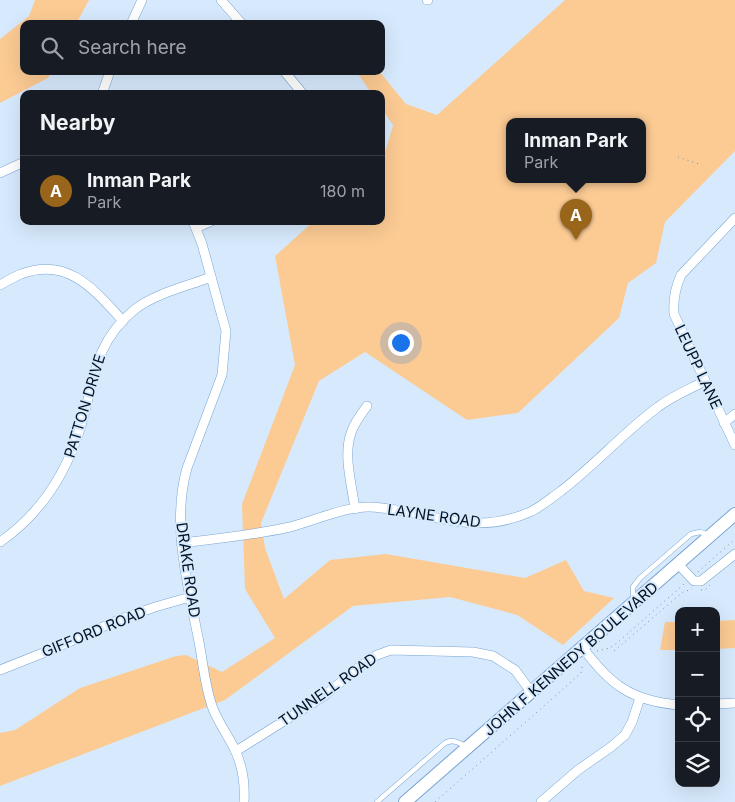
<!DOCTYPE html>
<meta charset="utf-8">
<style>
:root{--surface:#171b24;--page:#20242c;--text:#f1f3f6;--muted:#9ea1a6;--line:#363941;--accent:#99651b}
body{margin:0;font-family:Inter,sans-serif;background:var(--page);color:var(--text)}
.controls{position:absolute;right:15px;bottom:15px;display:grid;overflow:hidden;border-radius:10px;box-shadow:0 5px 20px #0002}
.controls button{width:45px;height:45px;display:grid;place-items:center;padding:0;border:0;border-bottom:1px solid var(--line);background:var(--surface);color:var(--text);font:25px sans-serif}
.you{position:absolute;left:400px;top:342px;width:18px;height:18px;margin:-12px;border:4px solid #fff;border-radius:50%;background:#1a73e8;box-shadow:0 0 0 8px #1a73e833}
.badge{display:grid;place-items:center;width:32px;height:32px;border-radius:50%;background:var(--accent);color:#fff;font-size:16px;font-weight:700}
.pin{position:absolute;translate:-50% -41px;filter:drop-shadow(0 1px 2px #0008)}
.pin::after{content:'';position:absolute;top:26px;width:18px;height:15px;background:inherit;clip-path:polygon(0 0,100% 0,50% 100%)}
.popup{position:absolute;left:506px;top:118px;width:140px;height:65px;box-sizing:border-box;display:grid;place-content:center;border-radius:10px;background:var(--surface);filter:drop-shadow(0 1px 4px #0005);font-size:16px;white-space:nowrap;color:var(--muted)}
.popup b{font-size:19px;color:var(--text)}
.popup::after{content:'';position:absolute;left:50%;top:100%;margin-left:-10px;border:10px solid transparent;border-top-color:var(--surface)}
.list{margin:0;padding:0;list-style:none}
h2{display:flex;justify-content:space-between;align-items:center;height:65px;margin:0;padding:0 20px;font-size:21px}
h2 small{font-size:16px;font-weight:400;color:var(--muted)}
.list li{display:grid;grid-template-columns:32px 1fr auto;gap:15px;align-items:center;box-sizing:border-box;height:70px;padding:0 20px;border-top:1px solid var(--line)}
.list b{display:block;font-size:19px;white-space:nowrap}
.list p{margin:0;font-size:16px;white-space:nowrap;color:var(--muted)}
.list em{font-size:16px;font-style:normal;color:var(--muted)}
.icon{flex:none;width:28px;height:28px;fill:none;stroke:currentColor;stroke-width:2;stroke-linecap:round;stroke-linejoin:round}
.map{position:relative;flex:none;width:735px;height:802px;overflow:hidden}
.search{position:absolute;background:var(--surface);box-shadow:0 5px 20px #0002;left:20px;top:20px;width:365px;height:55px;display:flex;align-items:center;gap:12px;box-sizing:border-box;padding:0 18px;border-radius:10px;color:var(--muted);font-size:19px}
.panel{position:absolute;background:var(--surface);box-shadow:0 5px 20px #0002;left:20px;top:90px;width:365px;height:135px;border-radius:10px}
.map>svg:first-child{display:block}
.green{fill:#fccb94;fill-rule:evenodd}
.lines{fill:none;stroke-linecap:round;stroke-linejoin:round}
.lane-casing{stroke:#78a4d2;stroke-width:5.5}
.street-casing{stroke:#78a4d2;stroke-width:10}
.secondary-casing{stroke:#78a4d2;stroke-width:14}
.path{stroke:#7d8fa1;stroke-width:1;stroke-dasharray:1 4;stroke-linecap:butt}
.lane{stroke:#fff;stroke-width:4.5}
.street{stroke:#fff;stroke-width:9}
.secondary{stroke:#fff;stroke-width:12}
.labels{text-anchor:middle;stroke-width:4;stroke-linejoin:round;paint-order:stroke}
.street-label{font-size:15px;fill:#031324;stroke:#d7eafd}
</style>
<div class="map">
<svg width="735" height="802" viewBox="0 0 735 802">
<rect width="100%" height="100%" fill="#d7eafd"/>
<g class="green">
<polygon points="35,0 89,0 76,24 24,24 24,71 52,71 48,78 0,103 0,39 29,16"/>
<path d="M 565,0 L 735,0 L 735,151 L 665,222 L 656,263 L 628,283 L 619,318 L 518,413 L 467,420 L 365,352 L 319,381 L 261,523 L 265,548 L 284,599 L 330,560 L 386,554 L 525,578 L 566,560 L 584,591 L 614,598 L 563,645 L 517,615 L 450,597 L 353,606 L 225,700 L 0,786 L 0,733 L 15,730 L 80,688 L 176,656 L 186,655 L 222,672 L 275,638 L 245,589 L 242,504 L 295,365 L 275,256 L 314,221 L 381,221 L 381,162 L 383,160 L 393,125 L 381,108 L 381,94 L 372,94 L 356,71 L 379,71 L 406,104 L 437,115 ZM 510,121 L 642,121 L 642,179 L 510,179 Z"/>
<polygon points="735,620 735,648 716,649 716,621"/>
<polygon points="665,622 679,622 679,650 660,650"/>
</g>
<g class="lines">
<g class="lane-casing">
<g id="lane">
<polyline points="633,600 633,587 640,578 691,534 700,532 709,535"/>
<path d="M 377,802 L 445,743 C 452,739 458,742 465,746"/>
</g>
</g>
<g class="street-casing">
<g id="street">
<polyline points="221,0 242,24"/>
<polyline points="427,0 428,0"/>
<polyline points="131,24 142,0"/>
<polyline points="284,71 303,94"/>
<polyline points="102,94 110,71"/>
<polyline points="0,173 24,162"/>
<path d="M 735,218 L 681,275 C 675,288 673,300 674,314 L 735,445"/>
<path d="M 193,221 L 202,244 L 226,331 L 222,375 L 187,468 C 171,525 188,585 199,642 C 203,663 205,686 212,706 C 217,721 228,735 235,750 C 242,765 245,785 244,802"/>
<polyline points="196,228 212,221"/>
<path d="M 0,285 C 7,281 14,277 21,274 C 69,256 95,291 123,321"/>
<polyline points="724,423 735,414"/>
<path d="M 355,509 C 352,485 343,456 351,433 C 354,423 361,414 367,406"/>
<path d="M 0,542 C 39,515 64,477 79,432 C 95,384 91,346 134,310 C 153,294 188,286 211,277"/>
<path d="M 181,543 C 217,539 254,535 290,527 C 313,521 347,506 370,507 C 429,510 471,538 530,512 C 541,507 551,498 561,491 C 595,465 624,432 658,407 C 672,396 690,389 705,381"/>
<polyline points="678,564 694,581 701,581 735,554"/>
<path d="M 583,648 C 610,685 632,701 679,705"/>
<polyline points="0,670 58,647 118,620 155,607 190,597"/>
<polyline points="716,704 735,703"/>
<polyline points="236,751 324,696 359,667 377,655 391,650 473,652 493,656 515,670 532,693"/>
<polyline points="541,802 578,770 611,747 625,735 632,722 640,698"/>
</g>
</g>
<g class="secondary-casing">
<polyline id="secondary" points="405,802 735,514"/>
</g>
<g class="path">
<polyline points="678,157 702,165"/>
<polyline points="698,572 735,539"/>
<polyline points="701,590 705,590 710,585"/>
<polyline points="597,651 610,648 617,643 684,584"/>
<polyline points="614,651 683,592 692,589"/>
<polyline points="435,802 570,683 581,673 583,663"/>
</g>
<use href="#lane" class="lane"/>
<use href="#street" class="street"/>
<use href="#secondary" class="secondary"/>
</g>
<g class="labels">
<g class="street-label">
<text transform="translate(698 367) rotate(65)" y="5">LEUPP LANE</text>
<text transform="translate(85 406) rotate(-73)" y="5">PATTON DRIVE</text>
<text transform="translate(434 516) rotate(8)" y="5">LAYNE ROAD</text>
<text transform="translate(188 570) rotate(82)" y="5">DRAKE ROAD</text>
<text transform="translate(94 632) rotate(-22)" y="5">GIFFORD ROAD</text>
<text transform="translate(571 659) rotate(-41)" y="5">JOHN F KENNEDY BOULEVARD</text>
<text transform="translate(328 690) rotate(-35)" y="5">TUNNELL ROAD</text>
</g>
</g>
</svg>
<div class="controls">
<button>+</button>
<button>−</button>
<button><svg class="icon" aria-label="locate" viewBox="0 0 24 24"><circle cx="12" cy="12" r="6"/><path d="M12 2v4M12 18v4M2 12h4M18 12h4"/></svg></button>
<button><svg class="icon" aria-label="layers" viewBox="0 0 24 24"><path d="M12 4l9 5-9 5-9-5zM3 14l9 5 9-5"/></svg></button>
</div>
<div class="you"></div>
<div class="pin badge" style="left:576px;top:240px">A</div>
<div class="popup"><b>Inman Park</b>Park</div>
<div class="search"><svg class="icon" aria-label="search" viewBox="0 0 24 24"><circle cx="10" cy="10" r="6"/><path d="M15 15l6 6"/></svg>Search here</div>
<section class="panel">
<h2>Nearby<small></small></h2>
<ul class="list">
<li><span class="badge">A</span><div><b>Inman Park</b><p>Park</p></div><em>180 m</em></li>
</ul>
</section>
</div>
